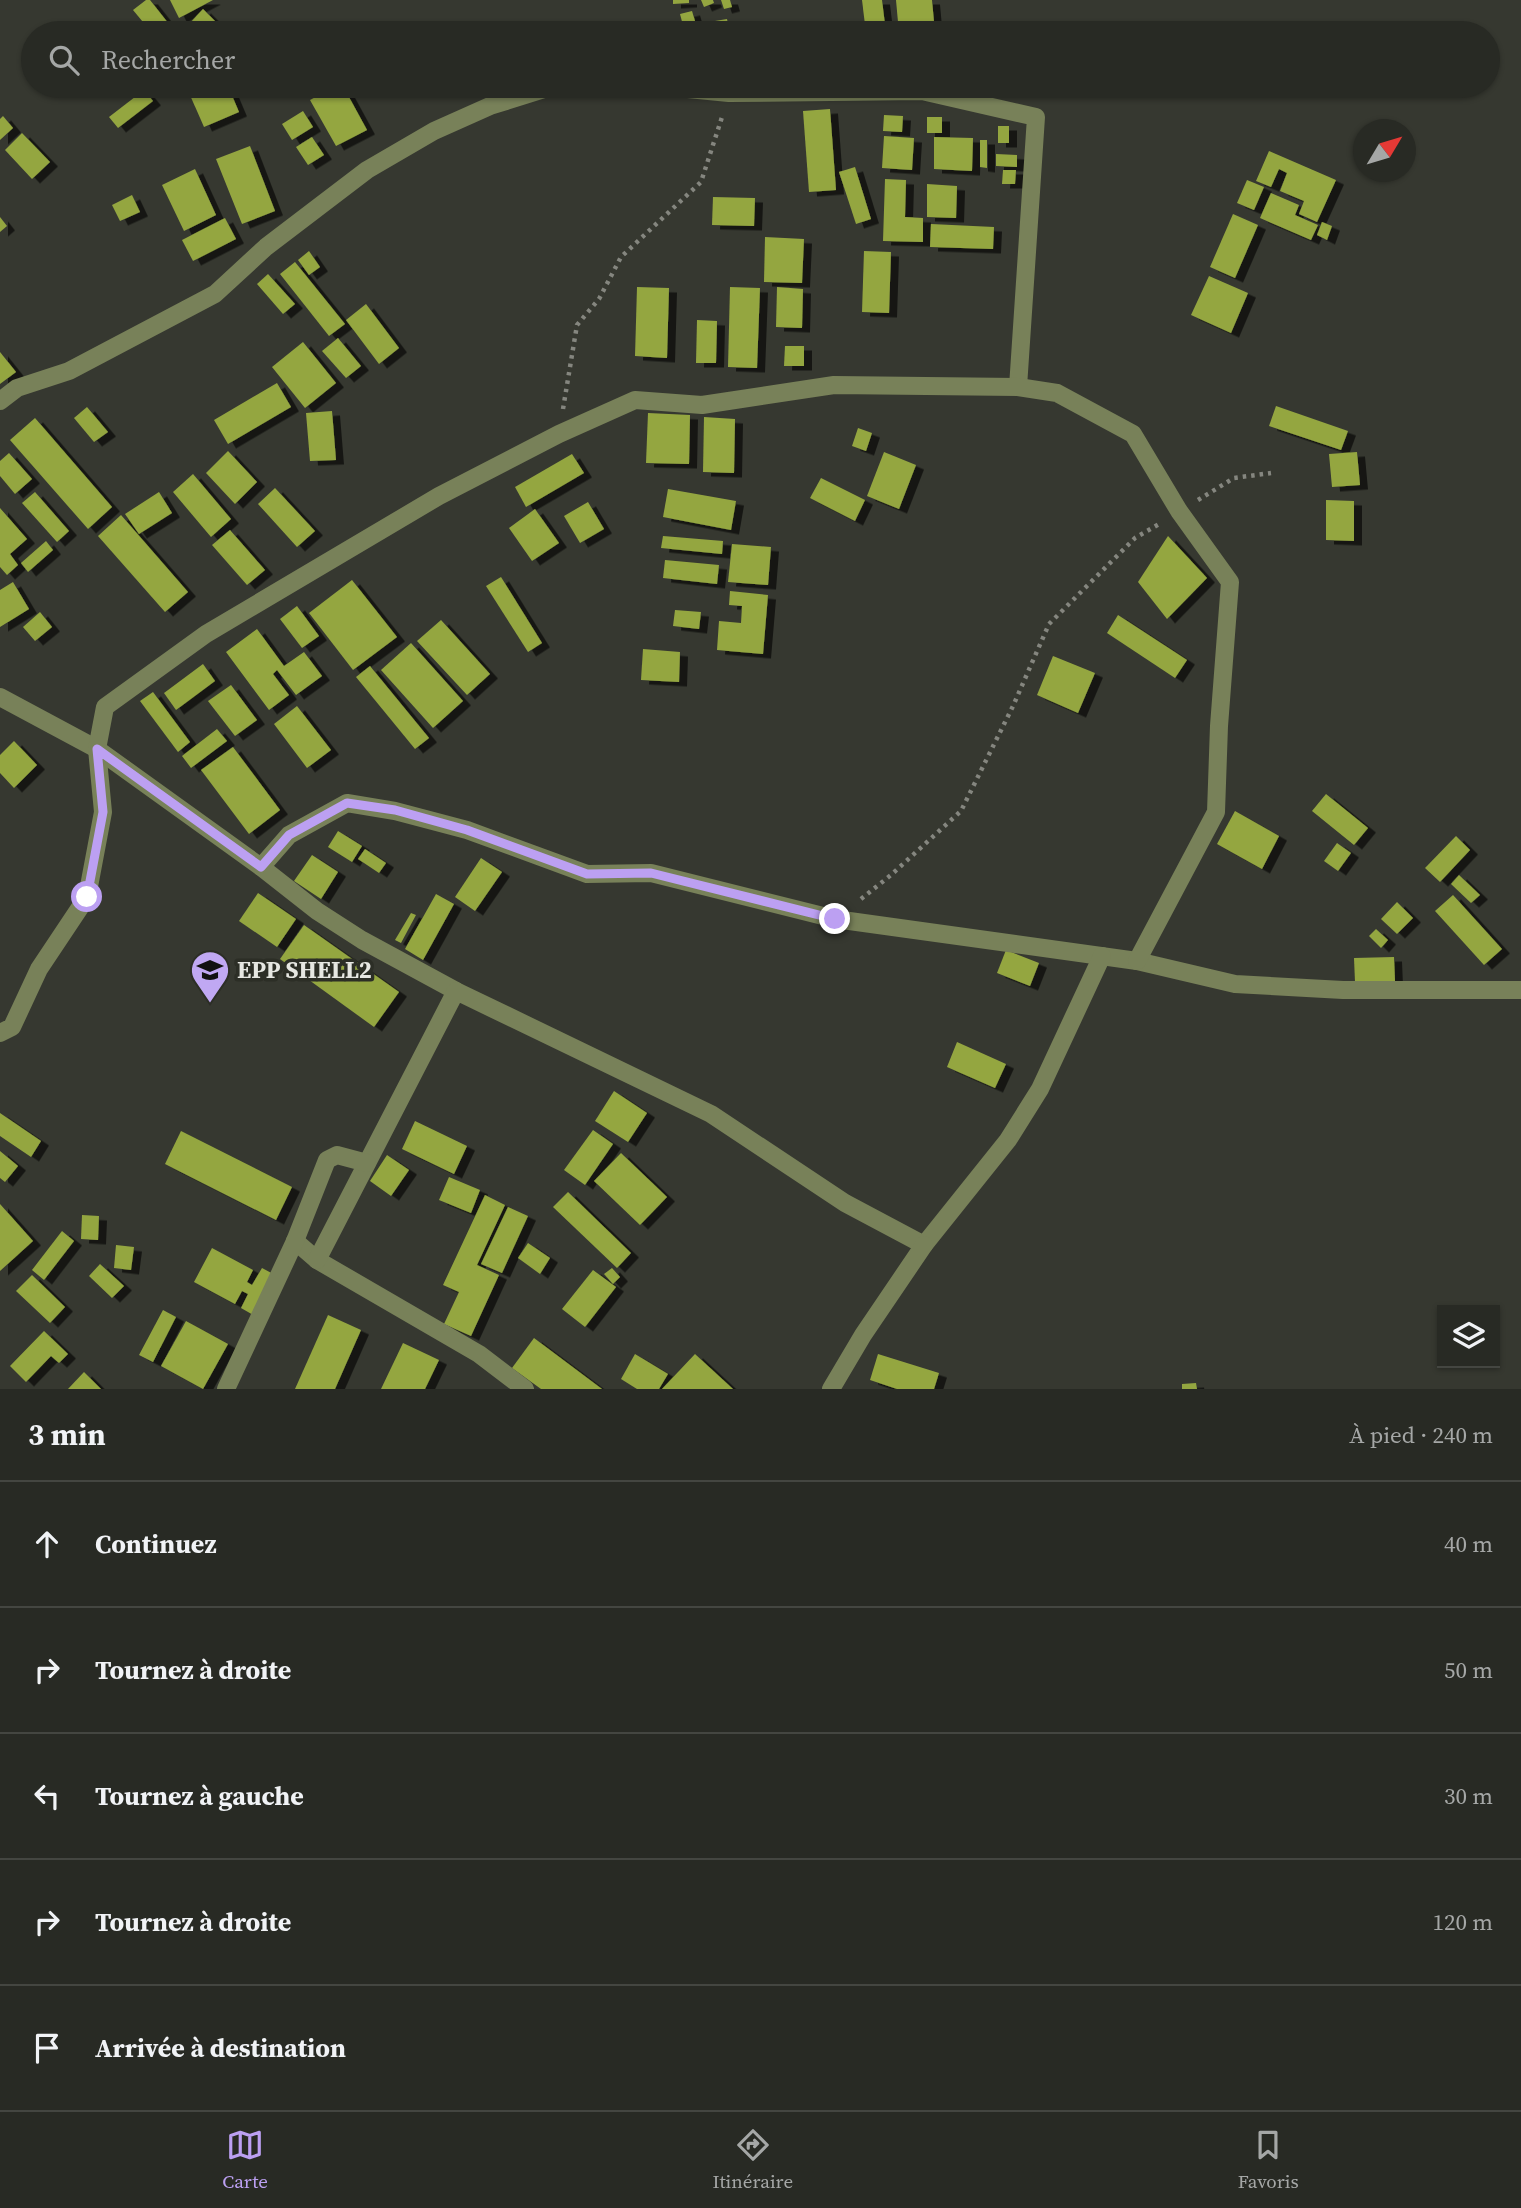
<!DOCTYPE html>
<html lang="fr">
<meta charset="utf-8">
<style>
:root{--surface:#282a24;--page:#30322c;--text:#f1f3f6;--muted:#a5a7a6;--line:#444641;--accent:#bca0f2}
body{margin:0;font-family:"Source Serif 4",serif;background:var(--page);color:var(--text)}
.controls{position:absolute;right:21px;bottom:21px;display:grid;overflow:hidden;border-radius:0px;box-shadow:0 2px 5px #0004}
.controls button{width:63px;height:63px;display:grid;place-items:center;padding:0;border:0;border-bottom:2px solid var(--line);background:var(--surface);color:var(--text);font:35px sans-serif}
.compass{position:absolute;left:1353px;top:119px;width:63px;height:63px;border-radius:50%;background:var(--surface);box-shadow:0 2px 5px #0004;rotate:52deg}
.stop{position:absolute;width:21px;height:21px;margin:-16px;border:5px solid #bca0f2;border-radius:50%;background:#fff}
.stop.end{background:#bca0f2;border-color:#fff;box-shadow:0 2px 7px #0008}
.list{margin:0;padding:0;list-style:none}
h2{display:flex;justify-content:space-between;align-items:center;height:91px;margin:0;padding:0 28px;font-size:30px}
h2 small{font-size:23px;font-weight:400;color:var(--muted)}
.list li{display:grid;grid-template-columns:46px 1fr auto;gap:21px;align-items:center;box-sizing:border-box;height:126px;padding:0 28px;border-top:2px solid var(--line)}
.list b{display:block;font-size:26px;white-space:nowrap}
.list em{font-size:23px;font-style:normal;color:var(--muted)}
.icon{flex:none;width:38px;height:38px;fill:none;stroke:currentColor;stroke-width:2;stroke-linecap:round;stroke-linejoin:round}
.map{position:relative;flex:none;width:1521px;height:1389px;overflow:hidden}
.search{position:absolute;background:var(--surface);box-shadow:0 2px 5px #0004;left:21px;right:21px;top:21px;height:77px;display:flex;align-items:center;gap:18px;box-sizing:border-box;padding:0 24px;border-radius:38px;color:var(--muted);font-size:26px}
.sheet{height:721px;background:var(--surface)}
nav{display:flex;justify-content:space-around;align-items:center;box-sizing:border-box;height:98px;border-top:2px solid var(--line);background:var(--surface);font-size:19px;color:var(--muted)}
nav a{display:grid;justify-items:center;gap:4px}
nav .on{color:var(--accent)}
.map>svg:first-child{display:block}
.building{fill:#94a641;filter:url(#shadow)}
.lines{fill:none;stroke-linecap:round;stroke-linejoin:round}
.path{stroke:#85867f;stroke-width:4.5;stroke-dasharray:3.5 5;stroke-linecap:butt}
.minor{stroke:#788159;stroke-width:18}
.route{stroke:#bca0f2;stroke-width:9}
.labels{text-anchor:middle;stroke-width:7;stroke-linejoin:round;paint-order:stroke}
.poi-label{font-size:24px;font-weight:bold;fill:#e6e7e2;stroke:#2c2e26;text-anchor:start}
</style>
<div class="map">
<svg width="1521" height="1389" viewBox="0 0 1521 1389">
<defs>
<filter id="shadow"><feDropShadow dx="8" dy="4.5" stdDeviation="0" flood-color="#0009"/></filter>
</defs>
<rect width="100%" height="100%" fill="#363830"/>
<g class="building">
<polygon points="146,0 150,0 176,33 152,33 133,10"/>
<polygon points="170,0 213,0 179,18"/>
<polygon points="673,0 689,0 689,3 673,4"/>
<polygon points="701,0 713,0 714,3 704,7"/>
<polygon points="721,0 730,0 732,7 724,9"/>
<polygon points="862,0 882,0 886,33 866,33"/>
<polygon points="896,0 932,0 935,33 899,33"/>
<polygon points="203,9 227,33 199,33 189,24"/>
<polygon points="692,11 698,31 685,33 680,14"/>
<polygon points="727,19 730,33 711,33 709,22"/>
<polygon points="186,86 228,86 239,112 204,127"/>
<polygon points="336,86 343,86 367,130 336,146 310,100"/>
<polygon points="144,90 153,101 118,128 109,117"/>
<polygon points="830,109 836,190 809,192 803,111"/>
<polygon points="303,111 313,127 292,140 282,124"/>
<polygon points="884,115 903,116 902,132 883,131"/>
<polygon points="3,116 13,128 0,140 0,119"/>
<rect x="927" y="117" width="15" height="16"/>
<rect x="998" y="126" width="11" height="17"/>
<polygon points="22,133 50,162 32,179 5,150"/>
<polygon points="884,136 914,138 912,170 882,168"/>
<polygon points="312,137 324,155 308,165 296,147"/>
<polygon points="934,137 973,138 972,171 934,169"/>
<polygon points="980,140 987,140 987,168 980,167"/>
<polygon points="250,146 275,211 242,224 216,159"/>
<polygon points="1269,151 1336,180 1317,222 1299,214 1304,201 1280,191 1287,173 1279,169 1271,187 1256,181"/>
<polygon points="996,154 1017,155 1017,167 996,166"/>
<polygon points="855,167 871,219 856,224 839,172"/>
<polygon points="195,169 216,215 184,231 162,185"/>
<polygon points="1003,170 1016,170 1015,184 1002,184"/>
<polygon points="885,179 906,180 905,217 923,218 923,242 883,241"/>
<polygon points="1247,180 1264,187 1254,210 1237,203"/>
<polygon points="927,184 957,186 956,218 927,217"/>
<polygon points="1271,193 1299,205 1295,215 1318,225 1311,240 1260,218"/>
<polygon points="132,195 140,212 120,221 112,205"/>
<polygon points="713,197 755,198 754,226 712,225"/>
<polygon points="1233,214 1258,225 1235,278 1210,267"/>
<polygon points="0,217 7,226 0,232"/>
<polygon points="225,218 236,239 193,261 182,240"/>
<polygon points="1322,222 1332,226 1327,240 1317,235"/>
<polygon points="931,224 994,227 993,249 930,247"/>
<polygon points="765,237 804,239 802,283 764,282"/>
<polygon points="309,251 320,267 309,275 298,260"/>
<polygon points="864,251 891,252 889,313 862,312"/>
<polygon points="295,262 345,324 329,336 280,274"/>
<polygon points="268,274 295,304 283,314 257,284"/>
<polygon points="1209,276 1248,293 1231,333 1191,315"/>
<polygon points="637,287 669,288 667,358 635,356"/>
<polygon points="730,287 760,288 757,368 728,367"/>
<polygon points="777,287 803,289 802,328 776,327"/>
<polygon points="366,304 399,348 379,364 346,320"/>
<polygon points="697,320 717,321 716,363 696,363"/>
<polygon points="338,338 361,366 346,378 322,351"/>
<polygon points="303,342 336,383 305,408 272,367"/>
<polygon points="785,346 804,346 804,366 784,366"/>
<polygon points="0,352 16,372 0,384"/>
<polygon points="277,383 291,407 228,444 214,420"/>
<polygon points="1276,406 1348,431 1341,450 1269,426"/>
<polygon points="87,407 108,432 94,442 74,418"/>
<polygon points="332,411 336,460 310,461 306,413"/>
<polygon points="648,413 690,415 689,464 646,463"/>
<polygon points="704,417 735,419 734,473 703,472"/>
<polygon points="35,418 112,507 88,529 10,440"/>
<polygon points="858,428 872,433 866,451 852,446"/>
<polygon points="228,451 257,482 235,504 206,473"/>
<polygon points="884,452 916,465 899,509 867,496"/>
<polygon points="1357,452 1360,485 1332,487 1329,454"/>
<polygon points="9,453 32,479 15,494 0,476 0,461"/>
<polygon points="572,454 584,473 526,507 515,487"/>
<polygon points="193,474 231,519 211,537 173,492"/>
<polygon points="821,478 865,500 855,521 810,498"/>
<polygon points="275,488 315,531 297,547 258,504"/>
<polygon points="668,489 736,501 731,530 663,517"/>
<polygon points="35,492 69,531 57,542 22,503"/>
<polygon points="159,492 172,513 139,534 125,514"/>
<polygon points="1326,500 1354,501 1354,541 1326,540"/>
<polygon points="588,502 604,529 580,543 564,516"/>
<polygon points="0,508 27,539 10,554 18,565 7,575 0,567"/>
<polygon points="535,509 559,543 532,561 509,528"/>
<polygon points="121,515 188,592 165,612 98,536"/>
<polygon points="230,530 265,570 247,585 212,545"/>
<polygon points="663,536 723,541 722,554 661,548"/>
<polygon points="1168,536 1207,578 1167,619 1138,582"/>
<polygon points="46,541 53,550 28,572 21,563"/>
<polygon points="732,544 771,547 768,585 728,582"/>
<polygon points="665,560 719,565 717,584 663,578"/>
<polygon points="501,577 542,643 528,652 486,586"/>
<polygon points="352,580 397,637 353,670 309,613"/>
<polygon points="13,582 29,609 0,627 0,590"/>
<polygon points="730,591 768,595 763,654 717,650 719,621 741,623 742,606 729,605"/>
<polygon points="297,606 319,636 302,648 280,619"/>
<polygon points="675,610 701,612 699,629 673,626"/>
<polygon points="40,612 52,627 35,641 23,627"/>
<polygon points="1118,615 1187,660 1175,678 1107,633"/>
<polygon points="441,620 490,674 467,695 417,641"/>
<polygon points="257,629 284,666 304,652 322,676 296,695 277,670 273,674 289,695 269,710 226,652"/>
<polygon points="411,643 463,701 433,728 381,670"/>
<polygon points="643,649 680,652 679,682 641,680"/>
<polygon points="1053,656 1095,673 1078,713 1037,695"/>
<polygon points="203,664 215,681 176,710 164,693"/>
<polygon points="370,666 429,738 415,749 356,677"/>
<polygon points="231,685 257,720 235,736 208,701"/>
<polygon points="153,692 190,742 178,752 140,701"/>
<polygon points="297,706 331,750 307,768 274,724"/>
<polygon points="217,729 227,741 191,768 182,756"/>
<polygon points="14,741 37,765 14,788 0,773 0,755"/>
<polygon points="233,747 280,810 249,834 201,770"/>
<polygon points="1326,794 1368,828 1354,845 1312,811"/>
<polygon points="1235,811 1279,836 1262,869 1217,844"/>
<polygon points="338,831 362,846 352,862 328,847"/>
<polygon points="1456,836 1470,850 1440,882 1425,868"/>
<polygon points="1337,843 1351,853 1338,871 1324,861"/>
<polygon points="365,849 386,863 379,873 358,859"/>
<polygon points="312,855 338,872 321,899 294,881"/>
<polygon points="481,858 502,872 475,911 455,897"/>
<polygon points="1459,875 1480,895 1471,903 1451,884"/>
<polygon points="258,893 296,919 277,947 239,921"/>
<polygon points="436,894 454,904 423,960 405,949"/>
<polygon points="1453,895 1502,949 1484,965 1435,911"/>
<polygon points="1397,902 1413,918 1397,934 1381,919"/>
<polygon points="411,913 416,915 401,943 395,940"/>
<polygon points="304,925 399,992 374,1027 280,959"/>
<polygon points="1376,929 1388,940 1381,948 1369,936"/>
<polygon points="1006,950 1039,963 1030,986 997,973"/>
<polygon points="1394,957 1395,981 1355,982 1354,958"/>
<polygon points="957,1042 1006,1064 995,1088 947,1067"/>
<polygon points="614,1091 647,1113 628,1142 595,1121"/>
<polygon points="0,1113 41,1141 31,1157 0,1136"/>
<polygon points="415,1121 467,1146 454,1174 402,1149"/>
<polygon points="593,1130 613,1144 585,1185 564,1170"/>
<polygon points="181,1131 292,1187 276,1220 165,1164"/>
<polygon points="0,1151 18,1166 5,1182 0,1178"/>
<polygon points="621,1153 667,1197 640,1225 594,1181"/>
<polygon points="387,1155 409,1170 391,1196 370,1181"/>
<polygon points="449,1177 480,1190 471,1213 439,1200"/>
<polygon points="568,1192 631,1253 617,1268 553,1207"/>
<polygon points="485,1195 505,1205 477,1265 499,1275 471,1336 444,1324 459,1292 443,1285"/>
<polygon points="0,1204 33,1241 0,1271"/>
<polygon points="508,1207 528,1216 502,1273 481,1264"/>
<polygon points="82,1215 99,1216 98,1240 81,1239"/>
<polygon points="62,1231 74,1241 44,1280 32,1270"/>
<polygon points="528,1243 550,1258 540,1274 518,1258"/>
<polygon points="116,1245 134,1247 131,1270 114,1268"/>
<polygon points="212,1248 253,1270 247,1282 252,1285 262,1268 277,1276 255,1316 241,1308 248,1294 242,1291 235,1304 194,1282"/>
<polygon points="100,1264 124,1286 112,1298 89,1276"/>
<polygon points="612,1268 620,1277 613,1284 604,1274"/>
<polygon points="593,1270 616,1287 585,1327 562,1309"/>
<polygon points="32,1275 65,1307 50,1323 16,1291"/>
<polygon points="163,1310 176,1317 153,1362 139,1355"/>
<polygon points="328,1315 361,1330 335,1389 295,1389"/>
<polygon points="186,1321 228,1344 203,1389 161,1366"/>
<polygon points="44,1331 68,1354 59,1363 51,1356 26,1382 10,1366"/>
<polygon points="534,1338 602,1389 541,1389 512,1368"/>
<polygon points="403,1343 439,1360 425,1389 381,1389"/>
<polygon points="635,1354 668,1374 659,1389 637,1389 621,1379"/>
<polygon points="695,1354 733,1389 662,1389"/>
<polygon points="878,1354 939,1373 934,1389 897,1389 870,1380"/>
<polygon points="84,1372 101,1389 68,1389"/>
<polygon points="1196,1383 1197,1389 1182,1389 1182,1384"/>
</g>
<g class="lines">
<g class="path">
<polyline points="563,409 577,325 599,299 621,257 701,182 723,114"/>
<polyline points="1198,500 1234,478 1271,473"/>
<polyline points="861,899 891,875 961,811 1013,706 1049,624 1135,538 1161,523"/>
</g>
<g class="minor">
<polyline points="657,86 729,93 922,91 1036,117 1018,387"/>
<polyline points="0,401 17,388 69,371 215,294 266,247 367,170 434,131 490,106 554,86"/>
<polyline points="0,697 97,749 261,867 289,835 347,803 395,811 467,830 587,874 651,873 835,919 1137,961 1235,984 1343,990 1521,990"/>
<polyline points="261,867 317,911 362,940 456,991"/>
<polyline points="0,1033 12,1027 39,969 87,897 103,812 97,749 105,707 206,634 439,496 559,434 635,400 702,405 834,385 1018,387 1057,393 1133,434 1179,511 1230,582 1219,726 1216,812 1137,961"/>
<polyline points="295,1241 317,1260 479,1354 525,1389"/>
<polyline points="317,1260 456,991 711,1114 845,1203 924,1245 1008,1140 1040,1089 1102,956"/>
<polyline points="226,1389 295,1241 327,1160 337,1155 367,1163"/>
<polyline points="831,1389 863,1335 924,1245"/>
</g>
</g>
<g class="lines">
<polyline class="route" points="87,897 103,812 97,749 261,867 289,835 347,803 395,810 467,830 587,874 651,873 835,919"/>
</g>
<defs>
<g id="school-pin" transform="scale(2.0125)"><path d="M0 17L-7.5 6A9.5 9.5 0 1 1 7.5 6Z" fill="#c0a8f3" stroke="#2c2e26"/><path d="M0-5L7-2L0 1L-7-2ZM-4 1L0 2.5L4 1V4Q0 6-4 4Z" fill="#111"/></g>
</defs>
<g fill-rule="evenodd">
<use href="#school-pin" x="210" y="970"/>
</g>
<g class="labels">
<g class="poi-label">
<text x="237" y="978">EPP SHELL2</text>
</g>
</g>
</svg>
<div class="controls">
<button><svg class="icon" aria-label="layers" viewBox="0 0 24 24"><path d="M12 4l9 5-9 5-9-5zM3 14l9 5 9-5"/></svg></button>
</div>
<svg class="compass" viewBox="-18 -18 36 36"><path d="M0-13l5 13h-10z" fill="#e53935"/><path d="M0 13l5-13h-10z" fill="#a5a7a6"/></svg>
<div class="stop" style="left:87px;top:897px"></div>
<div class="stop end" style="left:835px;top:919px"></div>
<div class="search"><svg class="icon" aria-label="search" viewBox="0 0 24 24"><circle cx="10" cy="10" r="6"/><path d="M15 15l6 6"/></svg>Rechercher</div>
</div>
<section class="sheet">
<h2>3 min<small>À pied · 240 m</small></h2>
<ul class="list">
<li><svg class="icon" aria-label="ahead" viewBox="0 0 24 24"><path d="M12 20V5M6 11l6-6 6 6"/></svg><div><b>Continuez</b></div><em>40 m</em></li>
<li><svg class="icon" aria-label="right" viewBox="0 0 24 24"><path d="M7 20v-9h11M14 6l5 5-5 5"/></svg><div><b>Tournez à droite</b></div><em>50 m</em></li>
<li><svg class="icon" aria-label="left" viewBox="0 0 24 24"><path d="M17 20v-9H6M10 6l-5 5 5 5"/></svg><div><b>Tournez à gauche</b></div><em>30 m</em></li>
<li><svg class="icon" aria-label="right" viewBox="0 0 24 24"><path d="M7 20v-9h11M14 6l5 5-5 5"/></svg><div><b>Tournez à droite</b></div><em>120 m</em></li>
<li><svg class="icon" aria-label="arrive" viewBox="0 0 24 24"><path d="M6 21V4h12l-3 4 3 4H6"/></svg><div><b>Arrivée à destination</b></div></li>
</ul>
</section>
<nav>
<a class="on"><svg class="icon" aria-label="map" viewBox="0 0 24 24"><path d="M3 6l6-2 6 2 6-2v14l-6 2-6-2-6 2zM9 4v14M15 6v14"/></svg>Carte</a>
<a><svg class="icon" aria-label="directions" viewBox="0 0 24 24"><path d="M12 3l9 9-9 9-9-9zM9 14v-3h6M13 9l2 2-2 2"/></svg>Itinéraire</a>
<a><svg class="icon" aria-label="saved" viewBox="0 0 24 24"><path d="M7 4h10v16l-5-4-5 4z"/></svg>Favoris</a>
</nav>
